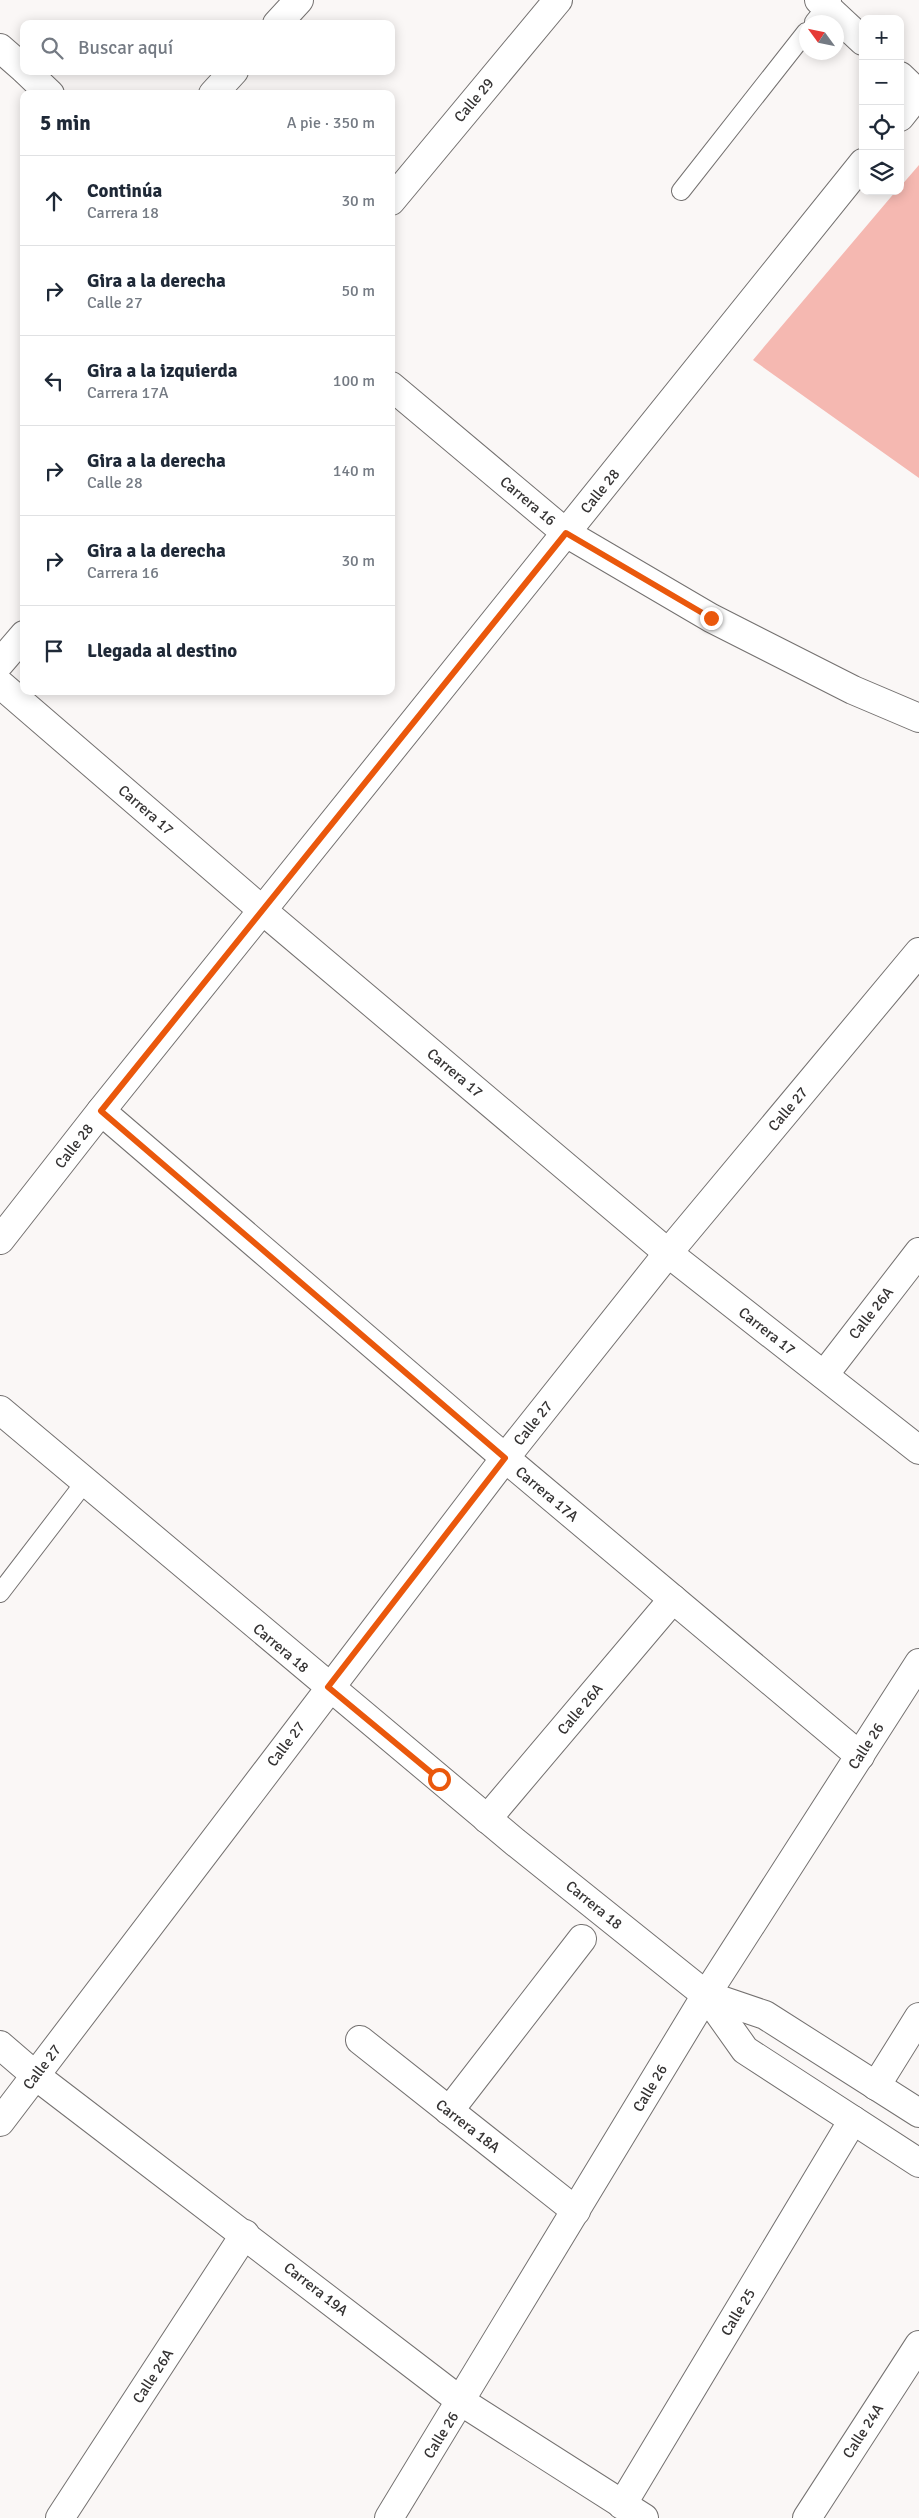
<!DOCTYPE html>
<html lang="es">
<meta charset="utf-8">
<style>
:root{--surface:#fff;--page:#f6f6f7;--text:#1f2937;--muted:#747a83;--line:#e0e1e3}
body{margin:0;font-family:Signika,sans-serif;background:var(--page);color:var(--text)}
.controls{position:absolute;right:15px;top:15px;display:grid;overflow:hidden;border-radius:10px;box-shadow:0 2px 12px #0003}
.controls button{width:45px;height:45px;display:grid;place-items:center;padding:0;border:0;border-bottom:1px solid var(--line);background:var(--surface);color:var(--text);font:25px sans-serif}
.compass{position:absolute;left:799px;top:15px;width:45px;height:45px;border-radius:50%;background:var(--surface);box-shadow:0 2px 12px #0003;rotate:303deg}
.stop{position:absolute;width:15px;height:15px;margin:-11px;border:4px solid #ea580c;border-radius:50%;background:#fff}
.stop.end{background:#ea580c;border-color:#fff;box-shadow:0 1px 5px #0008}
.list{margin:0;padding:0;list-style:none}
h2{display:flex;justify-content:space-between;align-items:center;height:65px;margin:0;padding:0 20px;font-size:21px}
h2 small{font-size:16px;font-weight:400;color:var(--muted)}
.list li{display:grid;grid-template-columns:32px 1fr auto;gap:15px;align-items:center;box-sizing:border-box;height:90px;padding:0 20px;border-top:1px solid var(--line)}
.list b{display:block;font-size:19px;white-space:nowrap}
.list p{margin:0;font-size:16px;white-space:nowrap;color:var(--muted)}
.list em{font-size:16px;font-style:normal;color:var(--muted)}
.icon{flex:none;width:28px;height:28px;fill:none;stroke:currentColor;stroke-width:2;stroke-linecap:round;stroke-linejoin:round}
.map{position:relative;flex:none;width:919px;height:2518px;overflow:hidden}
.search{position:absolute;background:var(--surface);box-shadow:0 2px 12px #0003;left:20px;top:20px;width:375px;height:55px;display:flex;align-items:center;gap:12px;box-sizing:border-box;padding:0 18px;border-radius:10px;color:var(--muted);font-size:19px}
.panel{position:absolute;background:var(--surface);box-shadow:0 2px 12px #0003;left:20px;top:90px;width:375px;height:605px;border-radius:10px}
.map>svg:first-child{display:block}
.building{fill:#f5b8b1}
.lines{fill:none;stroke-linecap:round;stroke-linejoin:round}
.service-casing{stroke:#747170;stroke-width:20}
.minor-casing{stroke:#747170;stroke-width:30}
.tertiary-casing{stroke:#747170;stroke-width:30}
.service{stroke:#fff;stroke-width:18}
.minor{stroke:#fff;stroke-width:28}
.tertiary{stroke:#fff;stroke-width:28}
.route{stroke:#ea580c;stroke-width:6}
.labels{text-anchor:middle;stroke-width:4.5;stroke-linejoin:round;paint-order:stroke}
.street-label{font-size:15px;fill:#353333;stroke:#fff}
</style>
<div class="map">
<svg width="919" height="2518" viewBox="0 0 919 2518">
<rect width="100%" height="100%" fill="#faf7f6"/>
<polygon class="building" points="919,165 919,478 753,360 896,191 900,191 900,187"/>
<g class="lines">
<g class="service-casing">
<g id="service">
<polyline points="814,22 832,0"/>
<polyline points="681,191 806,32"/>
<polyline points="0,1593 85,1482"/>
</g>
</g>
<g class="minor-casing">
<g id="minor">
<polyline points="819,0 863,41"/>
<polyline points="277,24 299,0"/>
<polyline points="0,48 24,69"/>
<polyline points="26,71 50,94"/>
<polyline points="900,76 919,94"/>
<polyline points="213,94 234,71"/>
<polyline points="900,117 919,93"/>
<polyline points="391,201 558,0"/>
<polyline points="391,386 566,533 711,618 853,690 919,718"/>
<polyline points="0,663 24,635"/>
<polyline points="0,684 262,910 668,1253 919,1450"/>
<polyline points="101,1111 505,1458 860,1756"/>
<polyline points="0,1240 101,1111 863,163"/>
<polyline points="824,1375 919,1252"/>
<polyline points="487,1819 673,1599"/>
<polyline points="360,2040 576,2211"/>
<polyline points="0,2045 36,2076 462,2402 644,2518"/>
<polyline points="876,2086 919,2017"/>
<polyline points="449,2111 582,1939"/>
<polyline points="0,2122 505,1458 668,1253 919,952"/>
<polyline points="622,2505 853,2120"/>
<polyline points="60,2518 245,2234"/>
<polyline points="389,2518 706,1995 919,1663"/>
<polyline points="807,2518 919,2345"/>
</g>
</g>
<g class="tertiary-casing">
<g id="tertiary">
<polyline points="0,1410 515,1842 706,1995 745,2050 919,2163"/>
<polyline points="706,1995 765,2015 919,2113"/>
</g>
</g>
<use href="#service" class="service"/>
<use href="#minor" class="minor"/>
<use href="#tertiary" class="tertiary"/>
</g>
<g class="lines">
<polyline class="route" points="439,1779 328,1687 505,1458 101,1111 566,533 711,618"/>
</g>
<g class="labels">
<g class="street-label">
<text transform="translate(474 100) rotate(-50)" y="5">Calle 29</text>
<text transform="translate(600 491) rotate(-51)" y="5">Calle 28</text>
<text transform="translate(528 501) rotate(40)" y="5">Carrera 16</text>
<text transform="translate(146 810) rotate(41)" y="5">Carrera 17</text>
<text transform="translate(455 1073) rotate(40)" y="5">Carrera 17</text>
<text transform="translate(788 1109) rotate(-50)" y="5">Calle 27</text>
<text transform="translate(74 1146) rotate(-52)" y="5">Calle 28</text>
<text transform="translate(871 1313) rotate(-52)" y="5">Calle 26A</text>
<text transform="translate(767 1331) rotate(38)" y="5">Carrera 17</text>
<text transform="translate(533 1423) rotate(-51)" y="5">Calle 27</text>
<text transform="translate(547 1494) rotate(40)" y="5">Carrera 17A</text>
<text transform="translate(281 1648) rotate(40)" y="5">Carrera 18</text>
<text transform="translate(580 1709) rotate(-50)" y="5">Calle 26A</text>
<text transform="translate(286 1744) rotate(-53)" y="5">Calle 27</text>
<text transform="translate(866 1746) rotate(-57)" y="5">Calle 26</text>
<text transform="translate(594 1905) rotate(39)" y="5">Carrera 18</text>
<text transform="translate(42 2067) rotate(-53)" y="5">Calle 27</text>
<text transform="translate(650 2088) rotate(-59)" y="5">Calle 26</text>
<text transform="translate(468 2126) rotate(38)" y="5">Carrera 18A</text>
<text transform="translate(316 2289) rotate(38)" y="5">Carrera 19A</text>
<text transform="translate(738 2312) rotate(-59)" y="5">Calle 25</text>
<text transform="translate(153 2376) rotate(-57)" y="5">Calle 26A</text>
<text transform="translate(863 2431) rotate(-57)" y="5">Calle 24A</text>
<text transform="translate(441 2435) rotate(-58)" y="5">Calle 26</text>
</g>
</g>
</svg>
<div class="controls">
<button>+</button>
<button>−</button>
<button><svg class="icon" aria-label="locate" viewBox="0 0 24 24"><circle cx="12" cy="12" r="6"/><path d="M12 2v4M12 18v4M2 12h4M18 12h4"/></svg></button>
<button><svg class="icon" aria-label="layers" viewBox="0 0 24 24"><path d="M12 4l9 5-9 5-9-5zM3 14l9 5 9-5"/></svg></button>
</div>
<svg class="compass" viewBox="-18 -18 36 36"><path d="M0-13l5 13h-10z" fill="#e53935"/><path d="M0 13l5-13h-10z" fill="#747a83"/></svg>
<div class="stop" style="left:439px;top:1779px"></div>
<div class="stop end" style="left:711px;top:618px"></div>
<div class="search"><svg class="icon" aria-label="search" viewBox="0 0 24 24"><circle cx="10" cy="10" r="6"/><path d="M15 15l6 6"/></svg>Buscar aquí</div>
<section class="panel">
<h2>5 min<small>A pie · 350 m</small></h2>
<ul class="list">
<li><svg class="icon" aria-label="ahead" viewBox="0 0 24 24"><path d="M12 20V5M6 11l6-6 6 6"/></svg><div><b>Continúa</b><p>Carrera 18</p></div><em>30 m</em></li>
<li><svg class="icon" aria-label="right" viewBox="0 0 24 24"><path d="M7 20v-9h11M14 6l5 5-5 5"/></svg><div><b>Gira a la derecha</b><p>Calle 27</p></div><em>50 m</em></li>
<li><svg class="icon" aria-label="left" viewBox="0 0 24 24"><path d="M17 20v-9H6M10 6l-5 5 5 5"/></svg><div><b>Gira a la izquierda</b><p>Carrera 17A</p></div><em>100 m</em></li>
<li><svg class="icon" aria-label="right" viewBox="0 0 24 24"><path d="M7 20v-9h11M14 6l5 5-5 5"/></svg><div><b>Gira a la derecha</b><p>Calle 28</p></div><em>140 m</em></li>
<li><svg class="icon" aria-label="right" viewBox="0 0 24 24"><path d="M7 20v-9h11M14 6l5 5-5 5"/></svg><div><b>Gira a la derecha</b><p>Carrera 16</p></div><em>30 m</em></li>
<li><svg class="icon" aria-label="arrive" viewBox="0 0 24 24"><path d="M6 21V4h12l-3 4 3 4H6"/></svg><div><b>Llegada al destino</b></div></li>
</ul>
</section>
</div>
